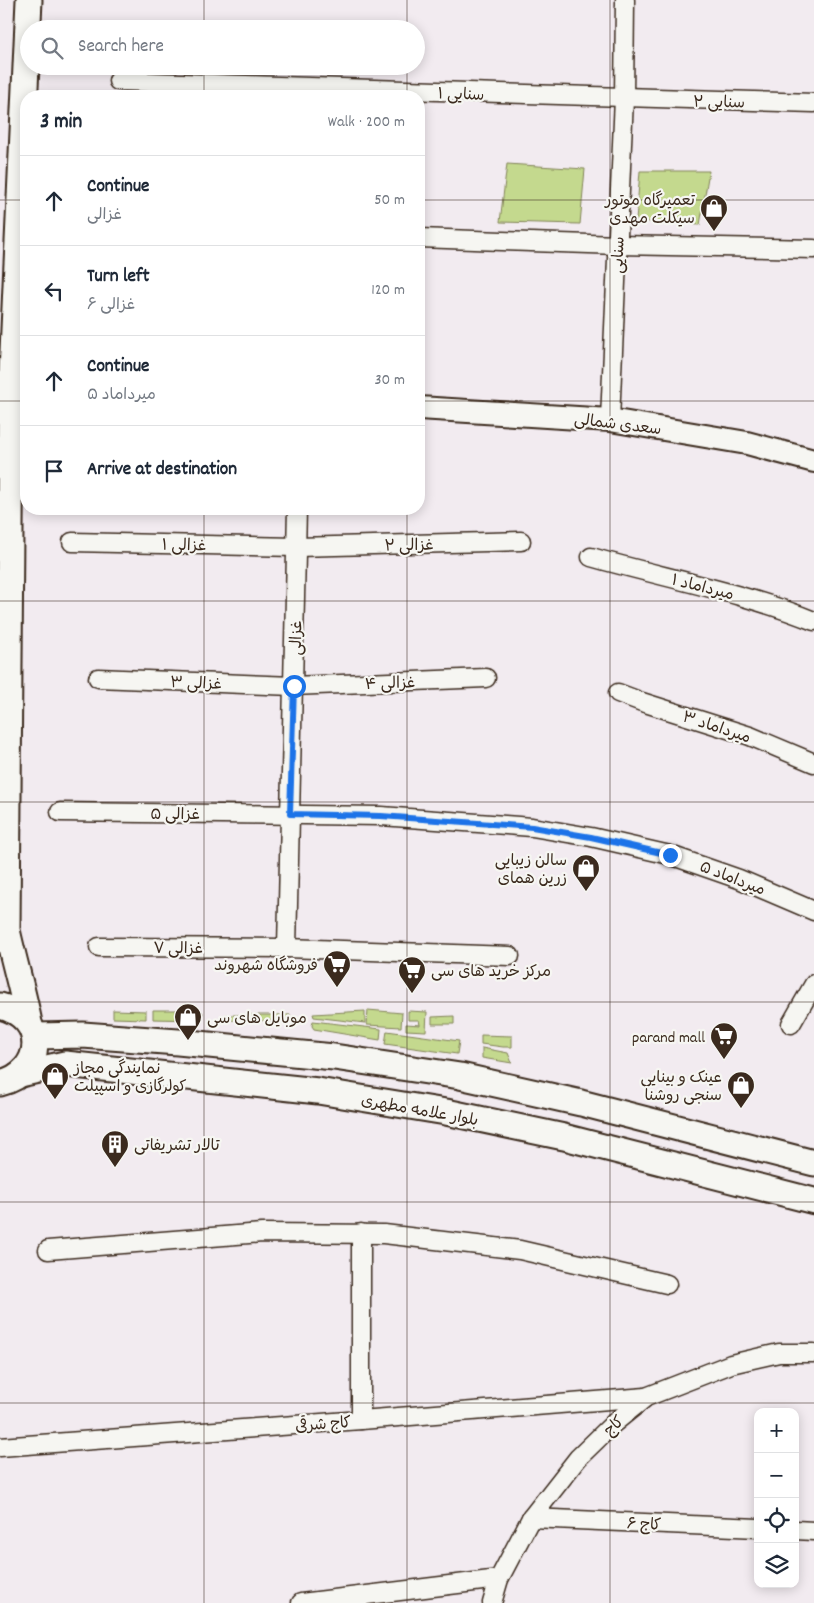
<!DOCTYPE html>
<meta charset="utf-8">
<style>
:root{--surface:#fff;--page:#f2f2f3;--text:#1f2937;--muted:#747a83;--line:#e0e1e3}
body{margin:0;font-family:Dekko,"Playpen Sans Arabic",sans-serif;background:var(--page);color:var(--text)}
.controls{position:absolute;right:15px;bottom:15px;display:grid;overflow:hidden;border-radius:10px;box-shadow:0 2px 12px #0003}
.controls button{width:45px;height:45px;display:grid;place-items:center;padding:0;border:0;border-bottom:1px solid var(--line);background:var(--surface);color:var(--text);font:25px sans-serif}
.stop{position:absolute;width:15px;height:15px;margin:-11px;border:4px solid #1a73e8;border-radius:50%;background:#fff}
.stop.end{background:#1a73e8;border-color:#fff;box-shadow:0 1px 5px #0008}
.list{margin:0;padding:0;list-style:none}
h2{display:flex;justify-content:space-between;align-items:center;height:65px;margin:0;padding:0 20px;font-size:21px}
h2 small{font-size:16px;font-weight:400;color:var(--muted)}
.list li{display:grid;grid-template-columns:32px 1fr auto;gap:15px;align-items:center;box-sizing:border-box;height:90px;padding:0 20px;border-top:1px solid var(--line)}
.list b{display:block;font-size:19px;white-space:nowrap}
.list p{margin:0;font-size:16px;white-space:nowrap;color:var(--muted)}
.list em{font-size:16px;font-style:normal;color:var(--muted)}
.icon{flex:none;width:28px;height:28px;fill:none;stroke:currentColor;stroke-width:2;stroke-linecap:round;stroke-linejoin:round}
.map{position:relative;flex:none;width:814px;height:1603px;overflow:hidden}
.search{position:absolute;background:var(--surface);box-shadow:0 2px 12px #0003;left:20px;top:20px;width:405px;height:55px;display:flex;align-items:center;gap:12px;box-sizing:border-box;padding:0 18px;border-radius:28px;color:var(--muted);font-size:19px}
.panel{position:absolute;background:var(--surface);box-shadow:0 2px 12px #0003;left:20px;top:90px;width:405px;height:425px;border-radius:20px}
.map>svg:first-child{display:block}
.green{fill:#c4d98e;stroke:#808256}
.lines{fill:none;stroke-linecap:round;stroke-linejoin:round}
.minor-casing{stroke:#3b2a1e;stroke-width:21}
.tertiary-casing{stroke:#3b2a1e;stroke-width:26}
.secondary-casing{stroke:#3b2a1e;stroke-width:29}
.minor{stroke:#f6f6f2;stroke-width:18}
.tertiary{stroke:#f6f6f2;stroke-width:22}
.secondary{stroke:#f6f6f2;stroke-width:25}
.route{stroke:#1a73e8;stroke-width:6}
.grid{fill:none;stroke:#3b2a1e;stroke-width:1;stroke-opacity:0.55}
.labels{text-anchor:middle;stroke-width:4.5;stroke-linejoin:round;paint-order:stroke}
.street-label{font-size:16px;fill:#3b2a1e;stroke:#f6f6f2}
.poi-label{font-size:16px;fill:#3b2a1e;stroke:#f6f6f2;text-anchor:end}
</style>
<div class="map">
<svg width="814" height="1603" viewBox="0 0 814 1603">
<rect width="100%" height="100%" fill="#f2ebf0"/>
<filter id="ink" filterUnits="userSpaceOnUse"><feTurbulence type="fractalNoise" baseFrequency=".02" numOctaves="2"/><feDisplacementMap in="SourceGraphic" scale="10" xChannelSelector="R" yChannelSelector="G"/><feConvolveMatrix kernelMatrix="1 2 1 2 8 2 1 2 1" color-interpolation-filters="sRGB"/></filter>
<g filter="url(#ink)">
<g class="green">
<polygon points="507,164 585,169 580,224 500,222"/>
<polygon points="640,171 709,171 700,225 636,221"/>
<polygon points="113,1010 146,1011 146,1019 113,1018"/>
<polygon points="153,1010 200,1010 203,1013 199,1020 153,1019"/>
<polygon points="368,1010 402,1013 401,1027 367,1025"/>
<polygon points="365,1011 365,1023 314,1017 313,1014"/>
<polygon points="408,1011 427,1012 426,1031 406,1030 406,1024 420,1025 419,1020 408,1020"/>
<polygon points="225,1015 290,1015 290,1021 225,1020"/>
<polygon points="454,1016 454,1024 432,1024 432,1017"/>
<polygon points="313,1021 381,1029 380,1040 314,1029 312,1026"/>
<polygon points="387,1031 459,1041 457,1054 385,1044"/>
<polygon points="481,1035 512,1036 512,1047 503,1047 481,1044"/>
<polygon points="482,1048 508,1053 512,1063 482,1058"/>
</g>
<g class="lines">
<g class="minor-casing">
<g id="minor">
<polyline points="118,81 814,103"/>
<polyline points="419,238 618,245 814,249"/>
<polyline points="610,420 624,98 625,0"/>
<polyline points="72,542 297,547 521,541"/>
<path d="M 591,557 C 665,578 742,592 814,621"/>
<polyline points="98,678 293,686 486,678"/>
<polyline points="618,693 642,702 750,736 814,763"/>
<polyline points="60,812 381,816 532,827 591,837 670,855 739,879 814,911"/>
<polyline points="99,947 287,948 510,956"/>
<polyline points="287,948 297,509"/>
<polyline points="791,1024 814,984"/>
<polyline points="361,1233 361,1420"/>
<polyline points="48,1250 262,1233 384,1234 520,1250 667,1284"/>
<polyline points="0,1447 361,1420 646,1397"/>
<polyline points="531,1518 758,1528"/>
<polyline points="795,1530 814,1531"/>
<polyline points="301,1603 499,1579"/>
<polyline points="492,1603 499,1579 531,1518 578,1458 614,1423 646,1397 731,1364 779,1353 814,1353"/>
</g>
</g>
<g class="tertiary-casing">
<polyline id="tertiary" points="419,408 610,420 747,443 814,461"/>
</g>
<g class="secondary-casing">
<g id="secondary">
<path d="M 29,0 L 11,395 L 7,930 C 14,962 23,992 29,1023"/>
<path d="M 0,1006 C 48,1017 45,1073 0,1083"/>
<polyline points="36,1036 83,1035 178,1042 334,1057 460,1076 581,1103 814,1163"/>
<polyline points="20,1074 65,1064 318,1091 446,1112 564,1137 814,1201"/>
</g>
</g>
<use href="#minor" class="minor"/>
<use href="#tertiary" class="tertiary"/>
<use href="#secondary" class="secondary"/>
</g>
</g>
<g class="lines" filter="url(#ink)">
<polyline class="route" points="294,686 290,814 381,816 532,827 591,837 670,855"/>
</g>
<path class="grid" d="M 204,0 L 204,29M 407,0 L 407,29M 610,0 L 610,1603M 204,66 L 204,96M 407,66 L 407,96M 0,200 L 26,200M 419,200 L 814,200M 0,401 L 26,401M 419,401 L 814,401M 204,509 L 204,1603M 407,509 L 407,1603M 0,601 L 814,601M 0,802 L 814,802M 0,1002 L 814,1002M 0,1202 L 814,1202M 0,1403 L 814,1403"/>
<defs>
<g id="shop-pin" transform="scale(1.4375)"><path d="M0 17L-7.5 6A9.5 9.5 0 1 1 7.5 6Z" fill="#3b2a1e" stroke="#f6f6f2"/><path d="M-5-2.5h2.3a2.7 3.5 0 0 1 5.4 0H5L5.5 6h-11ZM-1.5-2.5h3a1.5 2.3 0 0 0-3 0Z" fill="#fff"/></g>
<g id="supermarket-pin" transform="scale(1.4375)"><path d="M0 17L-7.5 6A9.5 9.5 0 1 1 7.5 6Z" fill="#3b2a1e" stroke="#f6f6f2"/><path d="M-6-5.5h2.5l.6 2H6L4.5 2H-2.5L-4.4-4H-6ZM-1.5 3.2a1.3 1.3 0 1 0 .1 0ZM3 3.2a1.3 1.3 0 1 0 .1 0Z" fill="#fff"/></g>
<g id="building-pin" transform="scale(1.4375)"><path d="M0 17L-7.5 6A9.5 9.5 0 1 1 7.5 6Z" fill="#3b2a1e" stroke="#f6f6f2"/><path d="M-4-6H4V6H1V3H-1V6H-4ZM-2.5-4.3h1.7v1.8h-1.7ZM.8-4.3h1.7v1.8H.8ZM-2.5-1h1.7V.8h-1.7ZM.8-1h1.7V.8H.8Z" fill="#fff"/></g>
</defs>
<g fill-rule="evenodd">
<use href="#shop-pin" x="714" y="208"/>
<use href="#shop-pin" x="586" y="868"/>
<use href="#supermarket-pin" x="337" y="964"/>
<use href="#supermarket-pin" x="412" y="970"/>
<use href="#shop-pin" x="188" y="1017"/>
<use href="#supermarket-pin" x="724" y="1036"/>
<use href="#shop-pin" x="55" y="1076"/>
<use href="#shop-pin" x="741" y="1085"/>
<use href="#building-pin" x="115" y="1144"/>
</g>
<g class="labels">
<g class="street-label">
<text transform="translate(461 93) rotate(2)" y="6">سنایی ۱</text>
<text transform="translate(719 101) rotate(1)" y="6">سنایی ۲</text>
<text transform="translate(617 255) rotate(-88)" y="6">سنایی</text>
<text transform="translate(618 423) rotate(7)" y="6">سعدی شمالی</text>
<text transform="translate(184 544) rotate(1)" y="6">غزالی ۱</text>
<text transform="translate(409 544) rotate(-1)" y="6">غزالی ۲</text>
<text transform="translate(703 586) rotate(14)" y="6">میرداماد ۱</text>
<text transform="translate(295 638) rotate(-89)" y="6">غزالی</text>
<text transform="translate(196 682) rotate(2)" y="6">غزالی ۳</text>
<text transform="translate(390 682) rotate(-2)" y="6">غزالی ۴</text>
<text transform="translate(717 726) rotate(18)" y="6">میرداماد ۳</text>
<text x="175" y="819">غزالی ۵</text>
<text transform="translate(733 877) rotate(21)" y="6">میرداماد ۵</text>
<text x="178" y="953">غزالی ۷</text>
<text transform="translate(420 1109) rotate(10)" y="6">بلوار علامه مطهری</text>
<text transform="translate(323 1423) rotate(-4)" y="6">کاج شرقی</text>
<text transform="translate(613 1425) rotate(-42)" y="6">کاج</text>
<text transform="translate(644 1523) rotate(3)" y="6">کاج ۶</text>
</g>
<g class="poi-label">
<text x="695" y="205">تعمیرگاه موتور<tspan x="695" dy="18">سیکلت مهدی</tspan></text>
<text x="567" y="865">سالن زیبایی<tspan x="567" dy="18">زرین همای</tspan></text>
<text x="318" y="970">فروشگاه شهروند</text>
<text x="431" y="976" text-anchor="start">مرکز خرید های سی</text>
<text x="207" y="1023" text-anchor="start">موبایل های سی</text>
<text x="705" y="1042">parand mall</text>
<text x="74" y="1073" text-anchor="start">نمایندگی مجاز<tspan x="74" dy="18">کولرگازی و اسپیلت</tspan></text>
<text x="722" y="1082">عینک و بینایی<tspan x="722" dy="18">سنجی روشنا</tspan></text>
<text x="134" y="1150" text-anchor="start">تالار تشریفاتی</text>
</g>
</g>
</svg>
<div class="controls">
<button>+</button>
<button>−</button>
<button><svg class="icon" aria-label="locate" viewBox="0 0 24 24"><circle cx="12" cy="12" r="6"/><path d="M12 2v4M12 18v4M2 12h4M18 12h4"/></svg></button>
<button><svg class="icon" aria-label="layers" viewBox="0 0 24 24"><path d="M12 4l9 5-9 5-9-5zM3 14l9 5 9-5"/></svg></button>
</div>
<div class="stop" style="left:294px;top:686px"></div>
<div class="stop end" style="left:670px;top:855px"></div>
<div class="search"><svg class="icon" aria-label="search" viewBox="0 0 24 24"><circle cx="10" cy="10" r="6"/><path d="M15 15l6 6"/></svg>Search here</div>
<section class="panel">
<h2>3 min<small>Walk · 200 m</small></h2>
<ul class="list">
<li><svg class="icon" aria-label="ahead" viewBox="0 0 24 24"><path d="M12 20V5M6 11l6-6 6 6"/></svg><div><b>Continue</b><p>غزالی</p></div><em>50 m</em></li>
<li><svg class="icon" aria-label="left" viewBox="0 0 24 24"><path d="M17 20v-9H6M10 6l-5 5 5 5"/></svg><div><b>Turn left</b><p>غزالی ۶</p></div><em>120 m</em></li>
<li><svg class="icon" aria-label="ahead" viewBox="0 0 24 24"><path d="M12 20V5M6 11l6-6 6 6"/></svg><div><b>Continue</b><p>میرداماد ۵</p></div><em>30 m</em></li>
<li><svg class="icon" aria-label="arrive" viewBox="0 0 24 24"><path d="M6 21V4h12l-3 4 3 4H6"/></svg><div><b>Arrive at destination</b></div></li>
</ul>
</section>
</div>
